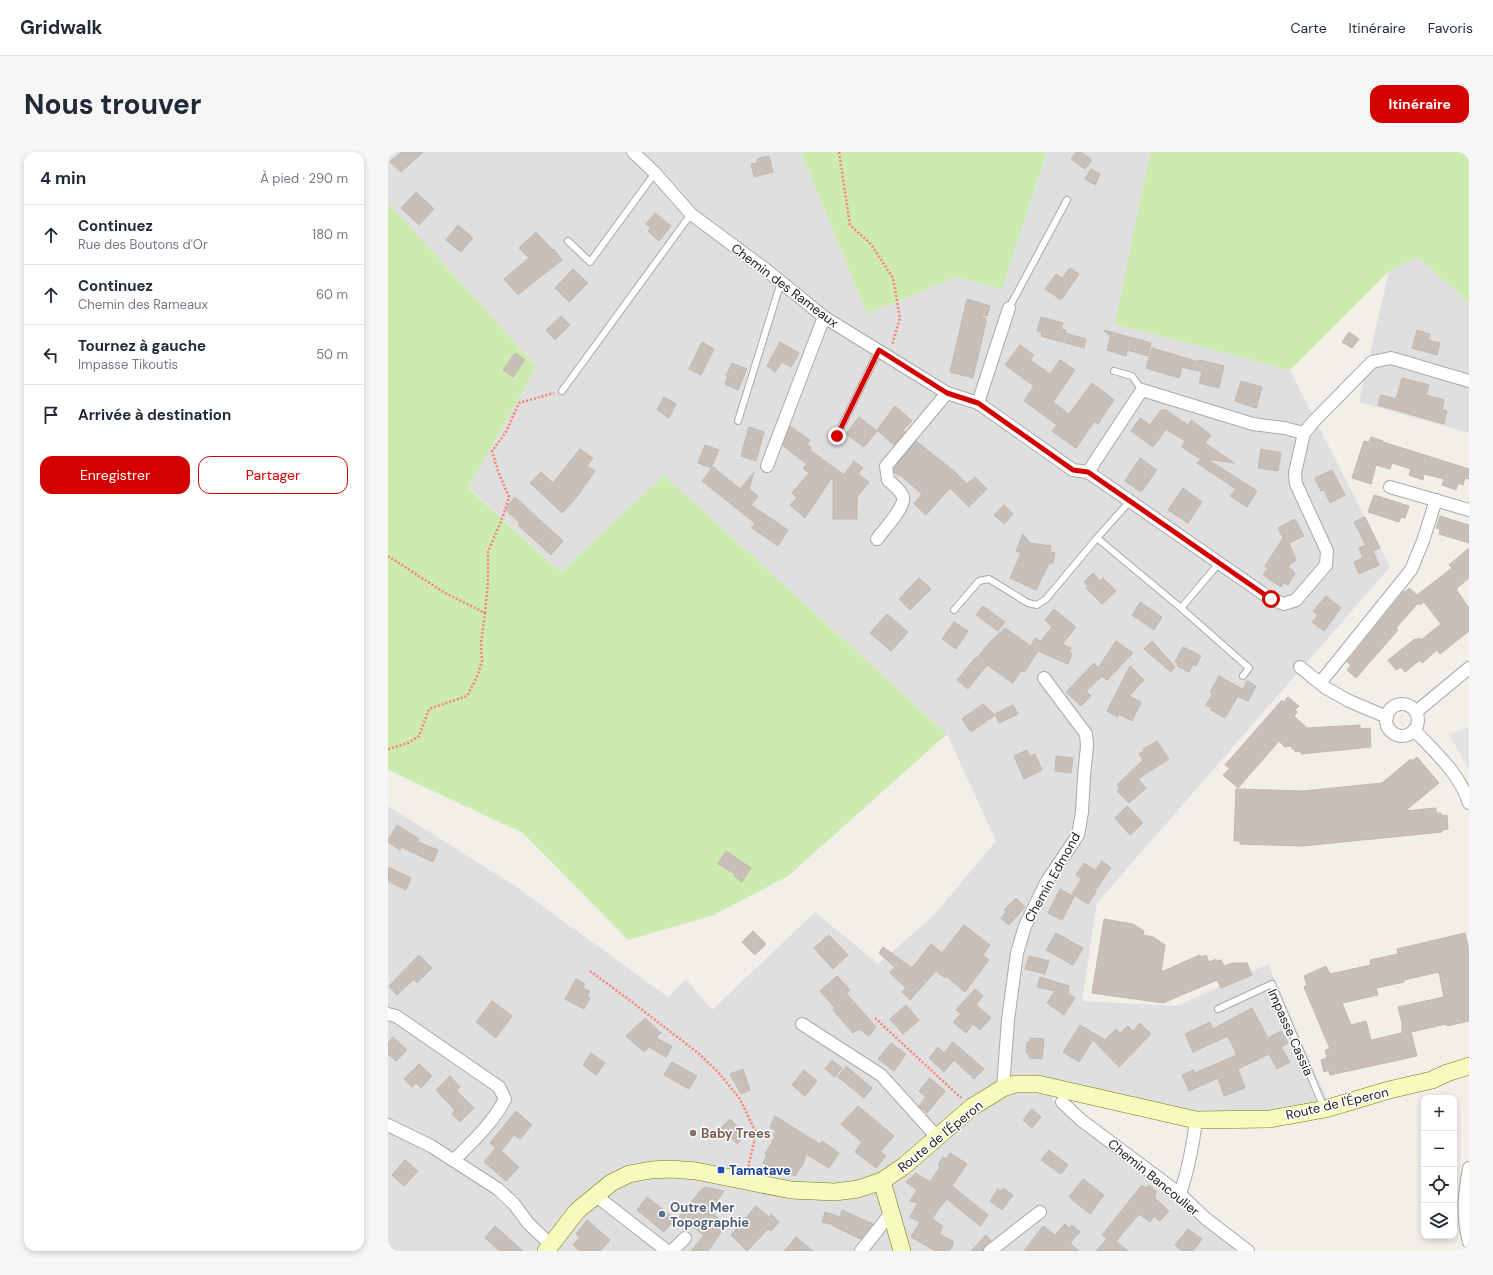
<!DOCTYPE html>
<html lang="fr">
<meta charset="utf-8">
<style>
:root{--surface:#fff;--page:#f6f6f7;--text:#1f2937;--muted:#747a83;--line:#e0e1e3;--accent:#d40000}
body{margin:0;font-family:"DM Sans",sans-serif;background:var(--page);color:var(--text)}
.controls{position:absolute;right:12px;bottom:12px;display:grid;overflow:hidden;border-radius:8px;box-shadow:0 2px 6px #0003}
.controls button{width:36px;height:36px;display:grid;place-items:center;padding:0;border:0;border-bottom:1px solid var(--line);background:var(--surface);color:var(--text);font:20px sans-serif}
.stop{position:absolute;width:12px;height:12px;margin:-9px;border:3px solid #d40000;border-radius:50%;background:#fff}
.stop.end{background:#d40000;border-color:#fff;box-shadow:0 1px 4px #0008}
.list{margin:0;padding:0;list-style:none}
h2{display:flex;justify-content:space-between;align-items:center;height:52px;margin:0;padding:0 16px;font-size:17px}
h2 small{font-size:13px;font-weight:400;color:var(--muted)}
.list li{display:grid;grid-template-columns:26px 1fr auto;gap:12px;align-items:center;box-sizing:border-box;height:60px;padding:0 16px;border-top:1px solid var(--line)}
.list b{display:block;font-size:15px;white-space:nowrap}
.list p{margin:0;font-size:13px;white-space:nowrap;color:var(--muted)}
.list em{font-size:13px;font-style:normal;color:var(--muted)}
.actions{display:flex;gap:8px;padding:12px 16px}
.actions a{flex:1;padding:9px 0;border:1px solid var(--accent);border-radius:12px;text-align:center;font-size:14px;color:var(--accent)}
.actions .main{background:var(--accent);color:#fff}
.icon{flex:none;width:22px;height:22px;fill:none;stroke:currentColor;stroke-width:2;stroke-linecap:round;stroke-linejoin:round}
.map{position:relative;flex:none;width:1081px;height:1099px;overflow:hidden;border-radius:12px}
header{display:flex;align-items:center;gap:24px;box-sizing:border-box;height:56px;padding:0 20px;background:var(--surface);border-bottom:1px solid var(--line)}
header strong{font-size:19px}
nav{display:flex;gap:22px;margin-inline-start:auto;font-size:14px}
.intro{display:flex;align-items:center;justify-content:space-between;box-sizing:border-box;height:96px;padding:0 24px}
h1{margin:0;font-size:28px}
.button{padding:10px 18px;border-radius:12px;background:var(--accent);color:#fff;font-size:14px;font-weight:700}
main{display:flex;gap:24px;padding:0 24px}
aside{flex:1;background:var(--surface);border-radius:12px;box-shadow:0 2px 6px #0003}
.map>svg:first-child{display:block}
.residential{fill:#e0dfdf}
.grass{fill:#cdebb0}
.parking{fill:#e2e2e2}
.building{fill:#c7bfb8;stroke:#c4b6ab;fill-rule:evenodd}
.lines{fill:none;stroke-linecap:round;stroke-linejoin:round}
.lane-casing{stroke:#a9a9a9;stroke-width:8}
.street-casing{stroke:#a9a9a9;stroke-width:14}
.secondary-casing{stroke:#707d05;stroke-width:18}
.path{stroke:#fa8072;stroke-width:2.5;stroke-dasharray:2 2;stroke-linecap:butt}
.lane{stroke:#fff;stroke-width:6}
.street{stroke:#fff;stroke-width:12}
.secondary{stroke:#f7fabf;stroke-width:17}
.route{stroke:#d40000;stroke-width:5}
.education-dot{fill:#8d6e63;stroke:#fff;stroke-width:1.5}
.transit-dot{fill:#1a4fb4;stroke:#fff;stroke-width:1.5}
.service-dot{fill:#5c6f8a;stroke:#fff;stroke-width:1.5}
.labels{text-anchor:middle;stroke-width:3;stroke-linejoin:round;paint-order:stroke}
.street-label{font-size:13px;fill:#222;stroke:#fff}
.education-label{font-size:13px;font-weight:bold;fill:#785e54;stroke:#fff;text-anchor:start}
.transit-label{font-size:13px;font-weight:bold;fill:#164399;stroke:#fff;text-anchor:start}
.service-label{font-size:13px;font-weight:bold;fill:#4e5e75;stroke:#fff;text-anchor:start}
</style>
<header>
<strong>Gridwalk</strong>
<nav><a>Carte</a><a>Itinéraire</a><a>Favoris</a></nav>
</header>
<div class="intro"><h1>Nous trouver</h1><a class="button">Itinéraire</a></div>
<main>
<aside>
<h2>4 min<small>À pied · 290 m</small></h2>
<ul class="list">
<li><svg class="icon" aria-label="ahead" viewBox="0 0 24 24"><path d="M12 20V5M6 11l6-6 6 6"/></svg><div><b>Continuez</b><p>Rue des Boutons d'Or</p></div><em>180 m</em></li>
<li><svg class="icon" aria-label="ahead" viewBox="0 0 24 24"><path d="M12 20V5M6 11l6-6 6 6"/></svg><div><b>Continuez</b><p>Chemin des Rameaux</p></div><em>60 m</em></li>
<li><svg class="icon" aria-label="left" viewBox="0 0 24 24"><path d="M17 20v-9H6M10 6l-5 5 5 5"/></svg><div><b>Tournez à gauche</b><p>Impasse Tikoutis</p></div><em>50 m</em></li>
<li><svg class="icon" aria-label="arrive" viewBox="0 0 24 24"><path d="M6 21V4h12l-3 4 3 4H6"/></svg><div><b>Arrivée à destination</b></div></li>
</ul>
<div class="actions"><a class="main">Enregistrer</a><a>Partager</a></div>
</aside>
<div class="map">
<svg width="1081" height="1099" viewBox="0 0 1081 1099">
<rect width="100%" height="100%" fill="#f2efe9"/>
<g class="residential">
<polygon points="0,0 413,0 479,162 568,125 614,137 659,0 762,0 728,172 902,218 1002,415 709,751 694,849 789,854 880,812 942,954 816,969 626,930 493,1026 453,1036 390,1030 359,1020 309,1012 261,1013 146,1099 0,1099 0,654 127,734 280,845 298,827 324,858 427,760 490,812 546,763 608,689 559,582 276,323 173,420 80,335 149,215 0,50"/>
<polygon points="1030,105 1081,151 1081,281 971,250 1001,119"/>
<polygon points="660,934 665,948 690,973 860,1099 158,1099 241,1022 357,1028 470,1037 597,947"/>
</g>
<g class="grass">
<polygon points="413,0 659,0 614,137 568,125 479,162"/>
<polygon points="762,0 1081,0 1081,151 1030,105 1001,119 902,218 727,172"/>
<polygon points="0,50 149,215 80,336 173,420 276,323 559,582 400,724 326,763 240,788 135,681 0,618"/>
</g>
<polygon class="parking" points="1081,575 1081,618 1061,582"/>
<g class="building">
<polygon points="13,0 35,0 13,20 2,10"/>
<polygon points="688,0 693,0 704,8 697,17 683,7"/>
<polygon points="381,4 385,20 366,25 363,12 369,11 369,7"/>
<polygon points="703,17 712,22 707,33 697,27"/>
<polygon points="28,40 46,57 31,73 13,56"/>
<polygon points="267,61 283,74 271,89 260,79 263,76 258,72"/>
<polygon points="70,73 85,86 73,100 58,88"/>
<polygon points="148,80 165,98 166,97 174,108 147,129 130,143 116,127 141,106 131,96"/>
<polygon points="682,116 691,122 673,148 657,137 668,122 674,126"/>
<polygon points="185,117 200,131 181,150 167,136"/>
<polygon points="579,147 602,154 599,164 590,161 598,167 598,170 585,226 562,220"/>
<polygon points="173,164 182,173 167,188 158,178"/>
<polygon points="653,165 675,171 673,177 678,178 677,181 698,187 696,196 653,184 654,180 649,179"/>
<polygon points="716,178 763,191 760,204 739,198 738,204 719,198 722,185 725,186 716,179"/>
<polygon points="1029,178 1042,182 1040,188 1052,191 1049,203 1024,196"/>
<polygon points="961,180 971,187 964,196 954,190"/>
<polygon points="314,190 326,197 313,223 301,217"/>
<polygon points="392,190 411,201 403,215 394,210 387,220 379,214"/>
<polygon points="632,193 646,203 642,208 662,222 672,208 687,218 665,250 681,262 704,231 726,248 710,272 707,269 688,296 664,279 669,273 636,249 646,234 617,213"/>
<polygon points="764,196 811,210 811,208 836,214 831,236 811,231 814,220 794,215 791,226 758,216"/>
<polygon points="127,201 137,208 125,225 115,218"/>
<polygon points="344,211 359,217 350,238 337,232 340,224 338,224"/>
<polygon points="1014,226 1041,233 1038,243 1056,248 1054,258 1059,259 1056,272 990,253 993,243 1008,247"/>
<polygon points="853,229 874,235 868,256 847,249"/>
<polygon points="276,245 288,252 281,266 269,258"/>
<polygon points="507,254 524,269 515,278 517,280 506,293 489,278"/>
<polygon points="773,258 778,258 800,273 803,268 823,283 817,291 846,311 819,307 869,339 859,355 842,344 848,337 809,311 813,306 809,305 794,295 797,289 778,277 765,295 743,279 752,266 762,273"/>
<polygon points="471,265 489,279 476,295 458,282"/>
<polygon points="402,274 422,288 419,292 423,295 422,298 456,323 466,309 475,316 470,322 481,330 469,345 469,367 445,367 445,324 417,366 402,353 409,346 404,341 421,321 415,316 419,312 395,294"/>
<polygon points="361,275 376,280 368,309 353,304"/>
<polygon points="983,285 995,289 995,290 1081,317 1081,327 1077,326 1075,333 1070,331 1068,338 1054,333 1056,327 1036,322 1035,328 1021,323 1023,317 1004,311 1002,317 988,313 983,332 964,326 976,289 981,290"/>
<polygon points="528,289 566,319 579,332 587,325 599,337 581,355 562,336 538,363 526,352 534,342 512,323 511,324 507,321 506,316"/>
<polygon points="317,293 331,298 323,316 310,311"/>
<polygon points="192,297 205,306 199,314 207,319 188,346 174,361 142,331 153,320 165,331"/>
<polygon points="873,297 893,301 890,319 870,316"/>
<polygon points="752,306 769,318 753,340 737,329"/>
<polygon points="325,315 352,337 366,320 361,337 370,344 363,353 400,378 390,394 364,376 367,371 314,329"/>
<polygon points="944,318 957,343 942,351 936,338 933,339 927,326"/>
<polygon points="795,336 814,350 800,371 780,358"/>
<polygon points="986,343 1021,354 1017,366 1013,365 1011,370 980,360"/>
<polygon points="127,345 175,389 163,403 130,373 132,371 117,357"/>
<polygon points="616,353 625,362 616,372 606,363"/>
<polygon points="1052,364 1081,373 1081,391 1051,382 1052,377 1048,376"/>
<polygon points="977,365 992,396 985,399 991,413 971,422 966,410 975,406 971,396 978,393 966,370"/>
<polygon points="907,367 916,384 901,391 908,408 900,414 907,421 900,433 896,431 893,435 875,423 880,416 877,414 895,386 890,376"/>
<polygon points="635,382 642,391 663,394 662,400 667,401 665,411 661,411 648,438 622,426 633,401 628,399"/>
<polygon points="1081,396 1081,426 1068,437 1081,456 1081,479 1052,502 1049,498 1034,511 1032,508 1017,520 1013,515 1008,518 1000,508 1027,487 1028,488 1032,486 1033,488 1053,472 1036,450 1032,453 1030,451 1008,476 1010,478 968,526 959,518 963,513 959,510 1016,439 1017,440 1021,436 1029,443 1064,416 1061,413"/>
<polygon points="705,421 712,429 715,426 728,439 714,452 698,436 700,434 696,430"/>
<polygon points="531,426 543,437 522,458 511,447"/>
<polygon points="938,444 953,456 936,479 924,470 930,463 925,459"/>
<polygon points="752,450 774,465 766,478 744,463"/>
<polygon points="595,454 617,470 610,479 588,463"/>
<polygon points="666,457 688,475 674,492 683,496 681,500 684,502 680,512 650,499 637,519 632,520 625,531 599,513 580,537 569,528 588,505 589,506 601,491 617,476 643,494 647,486 653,489 664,475 657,468"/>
<polygon points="499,462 520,480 503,499 482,481"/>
<polygon points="566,470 580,479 568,497 554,487"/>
<polygon points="728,489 745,501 719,528 714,524 698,539 703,544 693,554 678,540 706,511 710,516"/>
<polygon points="764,489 787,515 783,520 756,497"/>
<polygon points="795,495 813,504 808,514 805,512 801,520 789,514 790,512 787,510"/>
<polygon points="742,514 756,528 741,544 753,550 744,569 731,562 730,565 719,559"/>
<polygon points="831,524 854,537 837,566 823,558 824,556 818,553 825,541 822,540"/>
<polygon points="859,529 868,534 860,549 851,545"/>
<polygon points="900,545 911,554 907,558 909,560 906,564 919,576 972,573 972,577 982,576 983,595 913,602 913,599 907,600 907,597 904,597 904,594 897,595 891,589 850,636 835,623 842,616 837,613 894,548 896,550"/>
<polygon points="595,552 607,563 583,580 574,567"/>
<polygon points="625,553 630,562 611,571 607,562"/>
<polygon points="769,589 781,607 750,627 758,636 741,651 729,639 732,637 729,633 755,608 751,602 756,599 755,597"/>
<polygon points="639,598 641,604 647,602 654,618 636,627 626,604"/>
<polygon points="668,604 685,606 683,621 667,619"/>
<polygon points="1029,605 1051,631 1017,659 1048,656 1048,661 1053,661 1053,664 1059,663 1060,677 1054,678 1054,680 914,694 852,692 852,689 846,689 848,637 915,639 994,631 1023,607 1024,609"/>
<polygon points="739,654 755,671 742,683 727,666"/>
<polygon points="9,673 31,687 30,690 50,698 45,710 13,695 12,698 0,690 0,688"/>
<polygon points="338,699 363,716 354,730 346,724 347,722 330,712"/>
<polygon points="714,709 723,716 707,739 708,740 700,752 684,742 693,727 688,723 696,711 707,718"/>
<polygon points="0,715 23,726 18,738 0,729"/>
<polygon points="672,737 686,745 674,768 660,761"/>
<polygon points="628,746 637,755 621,773 613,766 618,760 616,758"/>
<polygon points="716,767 745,772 756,779 755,783 765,785 777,793 773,820 812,803 813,805 818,803 821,810 828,807 828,809 833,808 836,814 844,811 859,811 864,823 833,836 829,828 775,851 704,841"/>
<polygon points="576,773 602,793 595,803 601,808 577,840 558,824 557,826 548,819 522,848 514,840 518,836 502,821 507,815 491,801 495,795 524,816 543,792 554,801"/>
<polygon points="365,779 378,792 367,803 354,790"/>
<polygon points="668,781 695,796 685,813 658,798"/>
<path d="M 1077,781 L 1081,798 L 1081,869 L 1059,874 L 1058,872 L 1023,880 L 1029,904 L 942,923 L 941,918 L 936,920 L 933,908 L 939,906 L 937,898 L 942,897 L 916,835 L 919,833 L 916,824 L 938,814 L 942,822 L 983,813 L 982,808 L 1010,802 L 1009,797 ZM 1051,820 L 1056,845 L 1010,855 L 1014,871 L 1014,881 L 983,888 L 978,869 L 963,873 L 954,851 L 990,843 L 988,836 L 1016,830 L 1016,828 Z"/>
<polygon points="441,783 460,803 445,817 426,796"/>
<polygon points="31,803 44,816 29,831 26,827 9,843 1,834"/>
<polygon points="641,804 661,809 657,822 637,817"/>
<polygon points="449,824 462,838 458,841 488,875 481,884 471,877 465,881 445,858 447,856 432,839"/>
<polygon points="652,825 681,834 680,841 687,846 676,863 659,851 667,839 649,835"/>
<polygon points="188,827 197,832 194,836 202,839 199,844 202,846 196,857 177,847"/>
<polygon points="587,837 595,844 588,853 603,866 592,878 585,872 578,881 565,870 573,862 568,858"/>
<polygon points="104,849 124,864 108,886 88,870"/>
<polygon points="518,853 531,868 515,882 502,867"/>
<polygon points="864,856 880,886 893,879 900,891 893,895 902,910 889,917 881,902 850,917 857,936 836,944 830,926 801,939 794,923 806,918 807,921 849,903 840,884 805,900 797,882 822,870 825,877"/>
<polygon points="257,866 273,881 268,886 284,894 278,905 261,895 256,900 238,884"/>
<polygon points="752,871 763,882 731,915 705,888 691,910 675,900 692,873 717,888 728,877 732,881 740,874 745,879"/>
<polygon points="5,885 19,898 8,909 0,902 0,891"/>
<polygon points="642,886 656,887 654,907 641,906 641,901 638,901 639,890 642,891"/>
<polygon points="565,890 596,917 586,927 566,908 556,920 541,906 550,895 556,901"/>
<polygon points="503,891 518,902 506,919 490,907"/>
<polygon points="203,901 217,911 208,923 195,913"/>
<polygon points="444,908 454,916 447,925 437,917"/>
<polygon points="284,910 309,924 301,937 276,923"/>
<polygon points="31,912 44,924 33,936 28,931 24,935 16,927"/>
<polygon points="458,914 484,936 476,946 450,925"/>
<polygon points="355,917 362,938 353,942 342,922"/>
<polygon points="416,918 429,929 417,944 404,933"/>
<polygon points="62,924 72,935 68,938 86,956 72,970 64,962 67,958 48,938"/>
<polygon points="542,926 557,939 539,961 531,954 538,945 531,939"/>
<polygon points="470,954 506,984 492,1000 498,1004 488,1016 467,1000 474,990 453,972"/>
<polygon points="644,957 653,965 644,976 635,968"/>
<polygon points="128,959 144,973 132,987 126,983 113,999 131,1015 118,1029 96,1010 108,996 102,991"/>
<polygon points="387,964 422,986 432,992 434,989 451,1001 441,1016 418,1002 415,1012 407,1024 389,1013 386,1018 375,1011 379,1003 377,1002 387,985 385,983 388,979 382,975"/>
<polygon points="342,967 358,983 349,992 333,976"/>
<polygon points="661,998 680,1013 673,1022 653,1008"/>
<polygon points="562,1001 579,1012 564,1034 600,1063 592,1074 559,1047 551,1056 544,1067 555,1074 551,1082 565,1089 565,1093 561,1099 547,1099 523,1085 532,1070 522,1065 530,1051 522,1049 529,1038 518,1030 528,1021 542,1030 552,1015 550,1013 555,1005 558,1007"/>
<polygon points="17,1008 30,1019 16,1034 4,1023"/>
<polygon points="695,1027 716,1043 702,1062 681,1045"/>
<polygon points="754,1033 758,1036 761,1033 769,1040 766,1043 768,1045 767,1046 781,1059 772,1069 766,1064 762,1070 751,1062 728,1089 740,1099 708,1099 719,1087 714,1083"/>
<polygon points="317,1035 336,1039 322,1059 338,1073 320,1099 303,1099 316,1083 291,1065 312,1039"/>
<polygon points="615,1036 625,1043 614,1058 602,1049 610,1037 613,1039"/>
<polygon points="259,1045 287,1067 276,1080 249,1058"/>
<polygon points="368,1054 381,1065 383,1062 391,1070 383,1079 380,1077 359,1099 343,1083"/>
<polygon points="454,1058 485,1072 473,1087 445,1074 446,1073 434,1070 437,1060 452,1065"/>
<polygon points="199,1068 222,1088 212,1099 192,1099 185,1093 192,1085 188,1082"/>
<polygon points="677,1072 681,1076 684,1073 692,1080 682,1091 691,1099 636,1099 655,1074 667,1083"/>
<polygon points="107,1074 135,1099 112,1099 97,1086"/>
<polygon points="800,1077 814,1087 805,1099 794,1099 787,1093"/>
<polygon points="598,1083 603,1089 597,1093 595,1099 583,1099"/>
<polygon points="408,1085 414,1090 425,1099 396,1099"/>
</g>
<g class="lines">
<g class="lane-casing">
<g id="lane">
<polyline points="180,89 202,110 267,21"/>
<polyline points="621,156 679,48"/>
<polyline points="726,219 744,224 754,238"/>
<polyline points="174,239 303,62"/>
<polyline points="350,269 393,130"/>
<polyline points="449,284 491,198"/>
<polyline points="709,386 793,456"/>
<polyline points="832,410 793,456 861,516 855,524"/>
<polyline points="566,458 591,429 601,427 640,451 649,453 658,447 709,386 742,349"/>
<polyline points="830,857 884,832 936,956"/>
</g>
</g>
<g class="street-casing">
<g id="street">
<polyline points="245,0 267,21 303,62 377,117 436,165 559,241 590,251 685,318 700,320 883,447 896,452 908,448 938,413 939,399 908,332 907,321 916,281 927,268 984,210 1003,206 1081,229"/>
<polyline points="590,251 621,156"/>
<polyline points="379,314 436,165"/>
<polyline points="700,320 754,238 865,272 896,276 916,281"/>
<polyline points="1002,335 1081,358"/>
<path d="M 489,387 C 496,377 517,356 515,345 C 513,338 505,333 500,328 L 498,314 L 559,241"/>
<polyline points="912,515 938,536 961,549 999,565"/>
<polyline points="932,531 1023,418 1035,389 1048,348"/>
<circle cx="1014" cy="568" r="16"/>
<polyline points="1028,560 1081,516"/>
<path d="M 1026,578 C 1047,600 1072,622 1081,651"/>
<path d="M 0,862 L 8,864 L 111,935 L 117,947 C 105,971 85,989 66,1008"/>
<polyline points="414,872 493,923 549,985"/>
<polyline points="615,936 620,868 629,801 637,774 659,729 690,683 694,660 696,624 699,594 698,582 656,526"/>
<polyline points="674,950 693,968 792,1042 817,1066 860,1099"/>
<polyline points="0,973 43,994 110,1037 126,1052 140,1071 163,1093"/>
<path d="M 1081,1016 C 1076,1043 1074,1063 1081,1090"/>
<path d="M 792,1042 C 800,1018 805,994 808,968"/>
<polyline points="207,1043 279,1099"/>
<polyline points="284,1099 297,1086"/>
<polyline points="473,1099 503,1061"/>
<polyline points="602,1099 652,1060"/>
</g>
</g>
<g class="secondary-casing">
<g id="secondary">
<polyline points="494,1029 514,1099"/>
<polyline points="158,1099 189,1059 223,1031 241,1022 263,1018 282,1017 308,1019 403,1038 447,1040 470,1037 494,1029 516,1014 584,955 615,936 627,932 650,932 808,968 882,967 937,957 1001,938 1044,928 1059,921 1081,914"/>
</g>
</g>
<g class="path">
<polyline points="451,0 462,73 483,92 505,126 512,166 504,193"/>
<polyline points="0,404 57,441 97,461 93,491 94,509 89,525 79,544 41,557 31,584 20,591 0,597"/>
<polyline points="97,461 100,429 100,400 115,364 121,345 110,319 104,299 118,280 131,251 166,241"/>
<polyline points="202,819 244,850 310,901 330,920 352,947 368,981 360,1016"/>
<polyline points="487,866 573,946"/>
</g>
<use href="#lane" class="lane"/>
<use href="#street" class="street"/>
<use href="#secondary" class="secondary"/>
</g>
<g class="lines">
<polyline class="route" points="449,284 491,198 559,241 590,251 685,318 700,320 883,447"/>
</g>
<circle class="education-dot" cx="305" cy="981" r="4"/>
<rect class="transit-dot" x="329" y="1014" width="8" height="8" rx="2"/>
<circle class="service-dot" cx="274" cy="1062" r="4"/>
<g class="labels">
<g class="street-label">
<text transform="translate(397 133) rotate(37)" y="5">Chemin des Rameaux</text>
<text transform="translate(664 725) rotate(-61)" y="5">Chemin Edmond</text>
<text transform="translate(903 880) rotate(66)" y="5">Impasse Cassia</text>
<text transform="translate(949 951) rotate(-13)" y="5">Route de l'Éperon</text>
<text transform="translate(552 984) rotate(-39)" y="5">Route de l'Éperon</text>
<text transform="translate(766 1025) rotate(39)" y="5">Chemin Bancoulier</text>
</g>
<g class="education-label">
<text x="313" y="986">Baby Trees</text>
</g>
<g class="transit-label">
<text x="341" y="1023">Tamatave</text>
</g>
<g class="service-label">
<text x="282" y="1060">Outre Mer<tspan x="282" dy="15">Topographie</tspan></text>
</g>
</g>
</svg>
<div class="controls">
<button>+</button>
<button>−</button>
<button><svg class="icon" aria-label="locate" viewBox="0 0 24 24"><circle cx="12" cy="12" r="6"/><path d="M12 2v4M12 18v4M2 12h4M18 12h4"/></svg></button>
<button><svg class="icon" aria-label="layers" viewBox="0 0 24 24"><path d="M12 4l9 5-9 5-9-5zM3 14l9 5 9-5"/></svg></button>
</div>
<div class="stop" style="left:883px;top:447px"></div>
<div class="stop end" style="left:449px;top:284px"></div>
</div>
</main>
